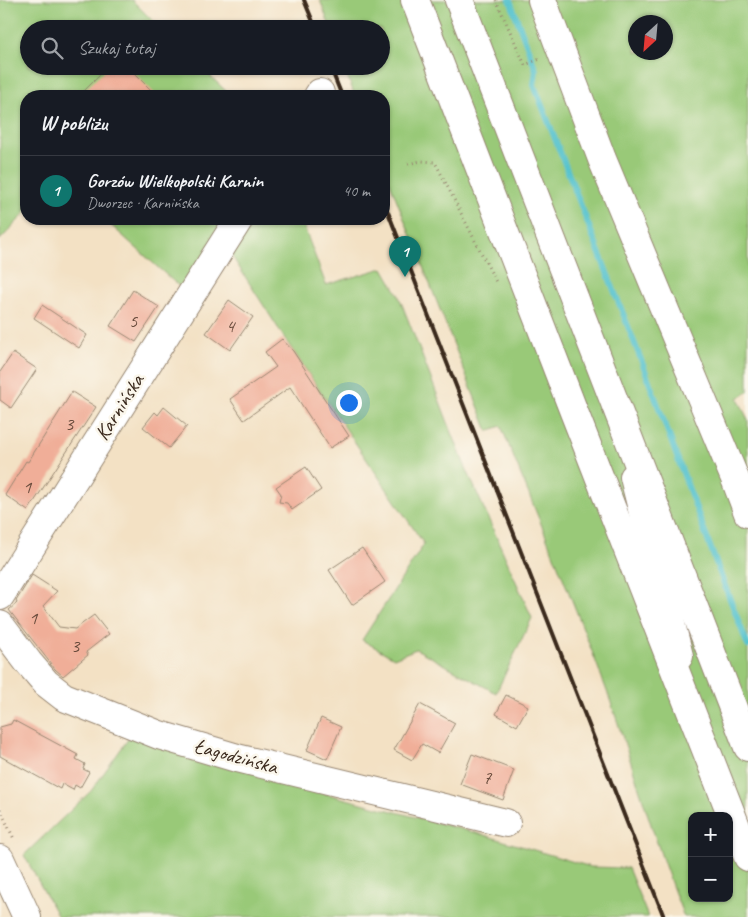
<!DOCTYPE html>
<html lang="pl">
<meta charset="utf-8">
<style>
:root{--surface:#171b24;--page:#20242c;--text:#f1f3f6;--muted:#9ea1a6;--line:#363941;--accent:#0f766e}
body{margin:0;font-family:Caveat,sans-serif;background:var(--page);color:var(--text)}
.controls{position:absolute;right:15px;bottom:15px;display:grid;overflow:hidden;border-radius:10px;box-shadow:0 1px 4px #0004}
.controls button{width:45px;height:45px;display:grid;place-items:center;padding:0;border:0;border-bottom:1px solid var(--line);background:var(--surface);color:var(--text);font:25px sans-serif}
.compass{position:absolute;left:628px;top:15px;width:45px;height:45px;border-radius:50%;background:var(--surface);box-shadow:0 1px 4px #0004;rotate:206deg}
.you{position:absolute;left:348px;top:402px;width:18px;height:18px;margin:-12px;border:4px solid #fff;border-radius:50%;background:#1a73e8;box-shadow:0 0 0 8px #1a73e833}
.badge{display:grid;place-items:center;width:32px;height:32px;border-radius:50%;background:var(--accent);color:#fff;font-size:16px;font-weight:700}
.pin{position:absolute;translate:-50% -41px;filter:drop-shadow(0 1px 2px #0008)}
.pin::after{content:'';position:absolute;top:26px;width:18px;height:15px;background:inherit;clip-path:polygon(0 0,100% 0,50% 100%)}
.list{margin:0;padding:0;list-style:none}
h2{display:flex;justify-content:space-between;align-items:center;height:65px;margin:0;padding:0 20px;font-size:21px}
h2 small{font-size:16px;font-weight:400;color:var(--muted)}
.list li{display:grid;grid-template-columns:32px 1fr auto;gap:15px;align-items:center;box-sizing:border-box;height:70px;padding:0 20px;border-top:1px solid var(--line)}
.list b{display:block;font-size:19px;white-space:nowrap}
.list p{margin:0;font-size:16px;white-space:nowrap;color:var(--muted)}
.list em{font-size:16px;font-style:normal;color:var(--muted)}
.icon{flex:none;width:28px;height:28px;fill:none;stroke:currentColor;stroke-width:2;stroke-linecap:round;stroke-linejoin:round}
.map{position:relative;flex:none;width:748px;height:917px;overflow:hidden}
.search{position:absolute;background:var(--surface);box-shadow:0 1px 4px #0004;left:20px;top:20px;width:370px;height:55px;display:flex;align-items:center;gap:12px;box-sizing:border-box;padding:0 18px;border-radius:28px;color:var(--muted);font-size:19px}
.panel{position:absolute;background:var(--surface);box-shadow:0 1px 4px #0004;left:20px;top:90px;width:370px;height:135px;border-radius:20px}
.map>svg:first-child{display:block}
.green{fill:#99c978;stroke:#6a7a4b;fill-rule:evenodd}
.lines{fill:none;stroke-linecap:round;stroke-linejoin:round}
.stream{stroke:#55c2cd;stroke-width:6}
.building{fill:#f0ae98}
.minor-casing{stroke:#978671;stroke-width:30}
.major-casing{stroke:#978671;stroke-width:30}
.highway-casing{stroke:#978671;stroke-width:30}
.path{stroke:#978671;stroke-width:3;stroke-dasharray:1 4;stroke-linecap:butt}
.minor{stroke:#fff;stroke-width:28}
.major{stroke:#fff;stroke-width:28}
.highway{stroke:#fff;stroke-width:28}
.rail{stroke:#3b2a1e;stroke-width:4}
.labels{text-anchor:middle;stroke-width:5;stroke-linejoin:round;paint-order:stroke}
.number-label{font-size:19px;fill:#684b3c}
.street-label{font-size:21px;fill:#3b2a1e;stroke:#fbf7ec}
</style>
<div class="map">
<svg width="748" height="917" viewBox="0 0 748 917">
<rect width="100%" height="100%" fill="#fbf7ec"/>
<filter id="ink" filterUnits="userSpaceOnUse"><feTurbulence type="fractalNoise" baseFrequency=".02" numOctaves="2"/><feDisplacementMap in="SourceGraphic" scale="10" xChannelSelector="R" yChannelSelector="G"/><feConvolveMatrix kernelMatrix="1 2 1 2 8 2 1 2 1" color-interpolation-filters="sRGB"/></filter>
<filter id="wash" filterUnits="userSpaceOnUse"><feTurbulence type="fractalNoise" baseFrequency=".0096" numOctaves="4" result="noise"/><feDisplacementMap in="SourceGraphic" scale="20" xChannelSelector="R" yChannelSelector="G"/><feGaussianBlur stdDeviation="1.12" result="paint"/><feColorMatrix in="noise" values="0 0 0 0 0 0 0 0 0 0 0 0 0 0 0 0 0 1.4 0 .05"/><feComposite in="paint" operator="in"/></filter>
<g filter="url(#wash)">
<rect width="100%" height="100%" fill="#f3e1c4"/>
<g class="green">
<polygon points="0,0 132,0 161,29 29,29 29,66 200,66 231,96 26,96 26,212 0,240"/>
<path d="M 320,0 L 748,0 L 748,392 L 738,398 L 748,420 L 748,917 L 684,917 C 655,844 634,768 608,694 C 575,604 537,515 501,426 L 488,431 L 384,168 L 384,96 L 355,96 L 344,68 L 343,66 L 381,66 L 381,29 L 331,29 ZM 636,22 L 666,22 L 666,52 L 636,52 ZM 692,816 L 729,816 L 729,898 L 692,898 Z"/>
<polygon points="104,219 301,219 326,285 383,268 398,294 463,461 532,618 496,693 416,649 394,658 362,640 424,544 289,345 228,250 192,298"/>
<polygon points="131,735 308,789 484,835 591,867 628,868 648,917 58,917 24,855 91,791"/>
</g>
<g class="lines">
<polyline class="stream" points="510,0 536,70 534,85 645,370 718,568 748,646"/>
</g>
<g id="blocks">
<g class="building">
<polygon points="109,66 127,66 157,96 79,96"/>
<polygon points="133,290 159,307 136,342 110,326"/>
<polygon points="229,300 253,317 230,350 206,333"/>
<polygon points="42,305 87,335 79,348 34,318"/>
<polygon points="282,339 293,351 349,436 330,448 290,387 244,420 230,399 276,367 265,352"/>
<polygon points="13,353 37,369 11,408 0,400 0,372"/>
<polygon points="72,392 96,407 28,511 5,495 26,461 28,462"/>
<polygon points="164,407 187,426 169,448 143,427 155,412 158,415"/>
<polygon points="306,467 321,490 292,510 287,503 279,502 281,494 276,487"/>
<polygon points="362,548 385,582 352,605 329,570"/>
<polygon points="32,575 57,591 43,606 59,627 75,629 94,615 109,634 86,652 88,655 63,676 55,669 9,610 17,603 16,601"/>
<polygon points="506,695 528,706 517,726 496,714"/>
<polygon points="420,704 455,723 438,753 422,744 412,760 394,750"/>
<polygon points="321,718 341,727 327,759 307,750"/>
<polygon points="13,720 78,755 76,759 85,764 83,769 89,772 80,788 75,785 73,790 62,784 60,789 0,756 0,727 11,724"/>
<polygon points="472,754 514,770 503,800 460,784"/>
</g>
</g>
</g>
<g filter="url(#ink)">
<use href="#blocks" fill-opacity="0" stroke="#978671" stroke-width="1"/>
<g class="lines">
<g class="minor-casing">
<g id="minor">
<polyline points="542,0 602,159 736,481 748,513"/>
<polyline points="318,96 320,93"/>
<polyline points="634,477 679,656"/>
<polyline points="0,596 239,219"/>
<polyline points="0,625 28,662 46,683 64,697 159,735 237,758 506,823"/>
</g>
</g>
<g class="major-casing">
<polyline id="major" points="0,859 27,917"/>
</g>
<g class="highway-casing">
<g id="highway">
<polyline points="415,0 574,412 748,857"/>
<polyline points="459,0 748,747"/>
</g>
</g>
<g class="path">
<polyline points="496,0 525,65 540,59"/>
<polyline points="408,164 421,161 435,162 497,284"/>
<polyline points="0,809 14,839"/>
</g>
<use href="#minor" class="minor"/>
<use href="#major" class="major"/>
<use href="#highway" class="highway"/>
<g class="rail">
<polyline points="304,0 316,29"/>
<polyline points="330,66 342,96"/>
<polyline points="384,202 664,917"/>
</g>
</g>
</g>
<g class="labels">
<g class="number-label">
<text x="133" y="327">5</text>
<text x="230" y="332">4</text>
<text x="69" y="430">3</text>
<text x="27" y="493">1</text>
<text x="33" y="624">1</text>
<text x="75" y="652">3</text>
<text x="487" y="784">7</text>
</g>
<g class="street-label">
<text transform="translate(119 407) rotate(-58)" y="7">Karnińska</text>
<text transform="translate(236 756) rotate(15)" y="7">Łagodzińska</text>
</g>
</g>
</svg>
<div class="controls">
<button>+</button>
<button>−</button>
</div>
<svg class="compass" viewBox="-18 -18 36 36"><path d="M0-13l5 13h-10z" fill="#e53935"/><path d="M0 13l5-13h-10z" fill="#9ea1a6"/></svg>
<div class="you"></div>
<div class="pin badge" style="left:405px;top:277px">1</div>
<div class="search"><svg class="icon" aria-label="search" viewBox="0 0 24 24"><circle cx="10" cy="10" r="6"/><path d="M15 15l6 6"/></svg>Szukaj tutaj</div>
<section class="panel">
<h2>W pobliżu<small></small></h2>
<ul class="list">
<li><span class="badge">1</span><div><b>Gorzów Wielkopolski Karnin</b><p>Dworzec · Karnińska</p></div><em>40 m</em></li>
</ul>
</section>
</div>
